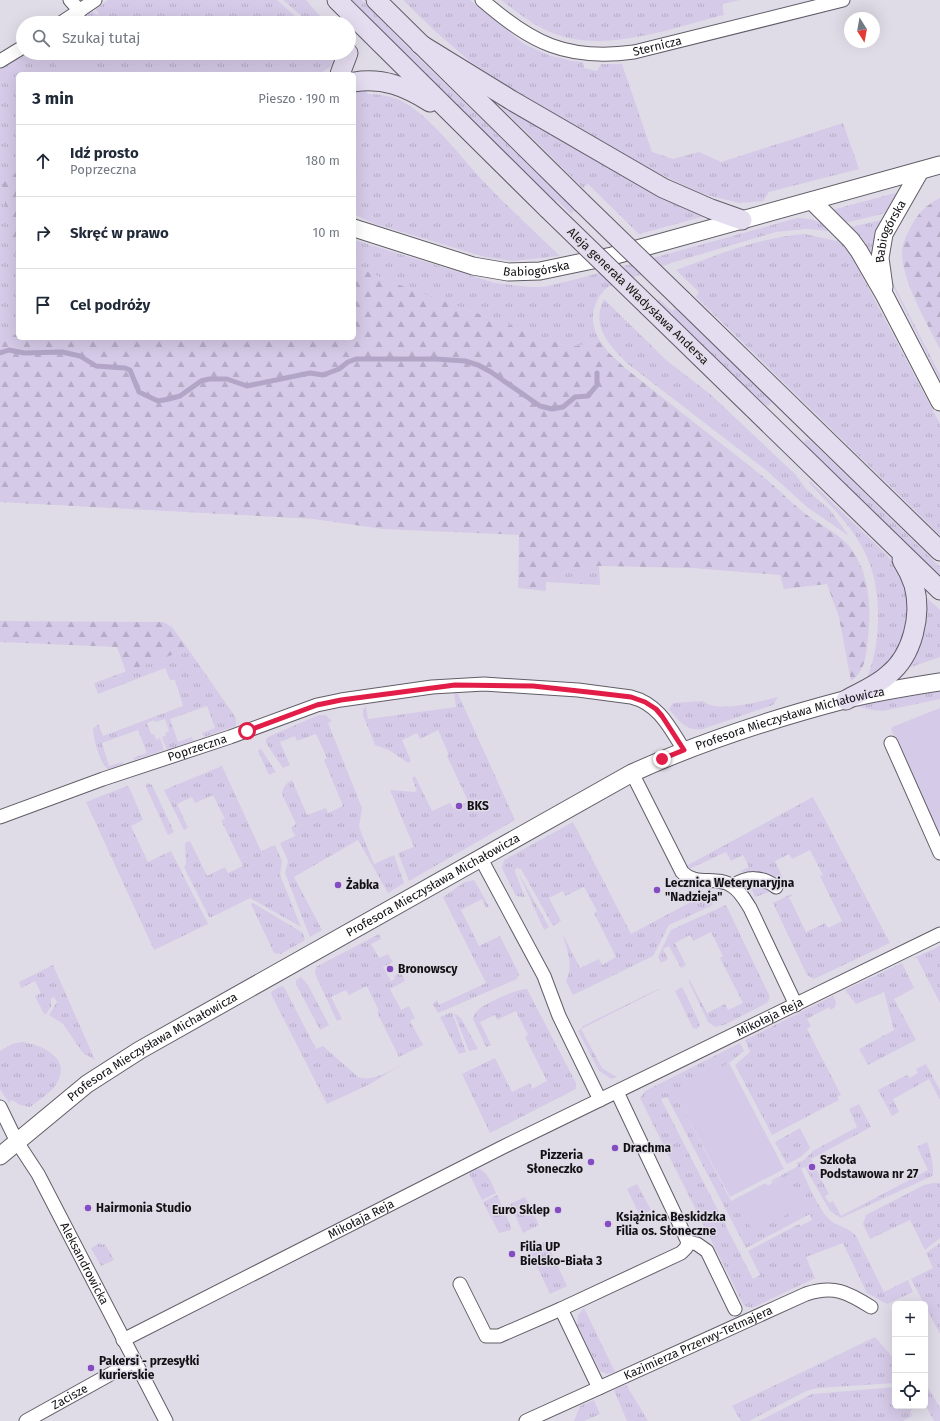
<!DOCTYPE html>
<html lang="pl">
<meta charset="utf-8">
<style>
:root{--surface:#fff;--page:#f2f2f3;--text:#1f2937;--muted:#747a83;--line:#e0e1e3}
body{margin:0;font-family:"Fira Sans",sans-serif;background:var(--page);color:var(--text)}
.controls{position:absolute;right:12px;bottom:12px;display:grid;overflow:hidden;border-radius:6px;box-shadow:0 4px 16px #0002}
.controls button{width:36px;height:36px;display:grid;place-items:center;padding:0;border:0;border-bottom:1px solid var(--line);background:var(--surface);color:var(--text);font:20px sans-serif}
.compass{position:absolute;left:844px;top:12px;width:36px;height:36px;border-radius:50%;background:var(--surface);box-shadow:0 4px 16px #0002;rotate:169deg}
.stop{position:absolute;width:12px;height:12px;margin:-9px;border:3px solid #e11d48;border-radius:50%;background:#fff}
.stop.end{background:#e11d48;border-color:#fff;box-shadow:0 1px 4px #0008}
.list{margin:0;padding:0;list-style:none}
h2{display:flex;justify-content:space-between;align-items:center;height:52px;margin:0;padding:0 16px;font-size:17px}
h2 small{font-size:13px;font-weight:400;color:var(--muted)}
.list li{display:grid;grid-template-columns:26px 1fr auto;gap:12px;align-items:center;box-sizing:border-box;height:72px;padding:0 16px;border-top:1px solid var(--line)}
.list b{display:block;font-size:15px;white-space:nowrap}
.list p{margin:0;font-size:13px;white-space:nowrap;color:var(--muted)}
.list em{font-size:13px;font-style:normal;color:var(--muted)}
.icon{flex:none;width:22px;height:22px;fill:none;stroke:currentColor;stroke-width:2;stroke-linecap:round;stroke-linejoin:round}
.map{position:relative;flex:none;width:940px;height:1421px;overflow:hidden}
.search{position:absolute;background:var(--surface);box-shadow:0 4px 16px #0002;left:16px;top:16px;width:340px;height:44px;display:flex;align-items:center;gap:10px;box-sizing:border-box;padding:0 14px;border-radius:22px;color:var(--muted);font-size:15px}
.panel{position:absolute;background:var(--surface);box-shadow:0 4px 16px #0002;left:16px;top:72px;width:340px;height:268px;border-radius:6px}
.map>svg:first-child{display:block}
.grass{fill:url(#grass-tufts);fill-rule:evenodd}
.forest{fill:url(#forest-firs)}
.garden{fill:#d5cae7}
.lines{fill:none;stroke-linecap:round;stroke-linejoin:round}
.stream{stroke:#b2a5c6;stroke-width:5}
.minor-casing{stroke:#615d67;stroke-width:15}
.tertiary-casing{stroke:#615d67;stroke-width:19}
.secondary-casing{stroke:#615d67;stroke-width:21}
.minor{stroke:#fff;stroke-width:13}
.tertiary{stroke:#fff;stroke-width:17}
.secondary{stroke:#e4dcef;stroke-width:19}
.secondary-bridge-casing{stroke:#615d67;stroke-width:21;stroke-linecap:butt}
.secondary-bridge{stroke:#e4dcef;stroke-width:19}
.route{stroke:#e11d48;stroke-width:5}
.poi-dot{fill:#854cc2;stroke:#e0dce7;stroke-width:1.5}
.labels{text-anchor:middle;stroke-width:3;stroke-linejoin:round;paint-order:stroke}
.street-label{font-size:12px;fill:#131115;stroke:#e0dce7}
.poi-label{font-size:12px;font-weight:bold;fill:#131115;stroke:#e0dce7;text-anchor:start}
</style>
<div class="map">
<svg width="940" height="1421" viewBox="0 0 940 1421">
<defs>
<pattern id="grass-tufts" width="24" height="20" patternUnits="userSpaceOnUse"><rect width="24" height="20" fill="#d5cae7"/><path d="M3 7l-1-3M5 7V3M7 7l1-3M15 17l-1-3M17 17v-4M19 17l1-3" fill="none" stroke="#b6acc5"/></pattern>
<pattern id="forest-firs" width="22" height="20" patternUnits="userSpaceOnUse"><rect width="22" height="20" fill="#d5cae7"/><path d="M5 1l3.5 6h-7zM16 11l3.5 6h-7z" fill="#b6acc5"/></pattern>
</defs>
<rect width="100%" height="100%" fill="#e0dce7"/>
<g class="grass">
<polygon points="108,0 277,0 303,23 74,23 92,11 97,15 99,13 95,9"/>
<polygon points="283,0 306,0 326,23 310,23"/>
<polygon points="352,0 362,0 403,43 575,210 571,214 557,200 555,202"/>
<polygon points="403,0 470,0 524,44 548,55 572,61 583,62 584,68 597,71 601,64 622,64 652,152 673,159 699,152 721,162 843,123 859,169 769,192 763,201 739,203 715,197 700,193 652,170 525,98 472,63 436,32"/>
<path d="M 501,0 L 740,0 L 722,4 L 724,15 C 671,28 602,55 550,32 C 531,24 517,12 501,0 Z"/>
<polygon points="26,53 336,53 335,56 337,58 332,66 319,74 18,74 18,177 11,168 10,237 18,260 18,335 0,332 0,69"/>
<path d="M 367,89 L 367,94 C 383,94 397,97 410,106 C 438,125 462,159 485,183 C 509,208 535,232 560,256 L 513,261 L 485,257 L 372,223 L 354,214 L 354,91 Z"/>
<polygon points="502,106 654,193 705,216 639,234 588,184 583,188 502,108"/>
<polygon points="895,193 897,196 886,213 845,223 832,210"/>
<path d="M 797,218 C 810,218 822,221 831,231 L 806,229 L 776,232 L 671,263 L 608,287 C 591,301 588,324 601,342 L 569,347 L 389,281 L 354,266 L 354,240 L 495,283 L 530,287 L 543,287 L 577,279 Z"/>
<polygon points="882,220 871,257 850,227"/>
<path d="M 805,234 L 836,241 L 839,239 L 849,251 L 940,424 L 940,535 L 696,297 L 699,292 L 676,270 C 717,255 761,237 805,234 Z"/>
<polygon points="889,252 890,270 894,285 940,375 940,380 893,286 888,263"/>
<path d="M 604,299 L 666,360 L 710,394 L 795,474 L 806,489 L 830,510 L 849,536 L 807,507 L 766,470 L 628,364 C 610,346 590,326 604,299 Z"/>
<polygon points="659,299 672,311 676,308 767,397 771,403 768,406 763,403 657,301"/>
<polygon points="806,439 811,441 940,567 940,575 806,446 804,442"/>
<path d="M 810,481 L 888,556 L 903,580 L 908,603 L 907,622 L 902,640 L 891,663 L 865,682 C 874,664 877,643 878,622 C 880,556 853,528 809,483 Z"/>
<polygon points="599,566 600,585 546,582 570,569"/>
<polygon points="925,596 940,610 940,657 908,668 918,650"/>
<path d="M 188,649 L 236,718 L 236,726 L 204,737 L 202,733 L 215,728 L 207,706 L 170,719 L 178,742 L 192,737 L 193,741 L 167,750 L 162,737 L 166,736 L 165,733 L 169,731 L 165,719 L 155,722 L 154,720 L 147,723 L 151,734 L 154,734 L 156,740 L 160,738 L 164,750 L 135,760 L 133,758 L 147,753 L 138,730 L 102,743 L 109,766 L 123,762 L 123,764 L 110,769 L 107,769 C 99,760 94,741 93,729 L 98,724 L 103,736 L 183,706 L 175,680 L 170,680 L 165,668 L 98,694 L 94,683 Z"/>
<path d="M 940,691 L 940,699 L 883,711 C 876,711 862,708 856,706 Z"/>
<polygon points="454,693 458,694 515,820 409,881 398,853 414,847 390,790 414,792 417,791 412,778 415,776 432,811 450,803 453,808 468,801 447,756 449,755 438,730 420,739 417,733 402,740 411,761 408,763 389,750 375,745 363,715 363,710 366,706 368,719 456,707"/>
<path d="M 778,697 L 773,705 L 703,729 C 685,731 680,722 669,709 L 673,703 L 703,701 C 716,714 761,701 778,697 Z"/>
<path d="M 319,715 L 325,715 L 332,721 L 328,723 L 362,808 L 359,827 L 374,864 L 394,855 L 404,883 L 388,893 L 358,840 L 294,877 L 322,930 L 310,937 L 285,873 L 288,861 L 280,843 L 295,836 L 291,828 L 296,824 L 282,794 C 283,787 286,783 292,780 L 307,815 L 326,808 L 328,813 L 343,806 L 324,760 L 327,758 L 316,734 L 297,741 L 295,736 L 280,742 L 290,765 L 283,768 L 266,743 L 266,739 L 270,736 Z"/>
<polygon points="892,727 940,833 940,839 891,729"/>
<polygon points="260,749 261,749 276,772 269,775 258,751"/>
<polygon points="222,766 261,851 275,845 282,861 280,875 301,927 250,898 212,917 209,917 184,867 186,864 185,843 190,841 207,876 225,867 228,873 243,866 221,820 225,819 213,795 195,803 192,797 177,804 188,828 184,830 164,790"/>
<polygon points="147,783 152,785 174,832 168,835 146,787"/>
<polygon points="127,786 129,787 143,820 131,826 148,862 171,851 208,924 154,950 86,802"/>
<polygon points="813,797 890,943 814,979 807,975 773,903 791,894 792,896 789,897 806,932 825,923 828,928 842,921 820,876 823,875 810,850 792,859 789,854 775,861 786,885 781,887 740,871 749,867 743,855 731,861 726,852 687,870 681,864 688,865"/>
<path d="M 573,822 L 631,934 L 704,895 L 709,896 L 713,905 L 669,925 L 653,956 L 573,995 L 566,981 C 574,965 567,949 562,933 L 580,968 L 599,959 L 602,965 L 616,957 L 594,913 L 597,911 L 584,887 L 565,896 L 563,891 L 549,898 L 561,921 L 553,926 L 521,869 L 516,868 L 515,872 L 525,897 L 516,896 L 502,868 L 504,860 Z"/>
<polygon points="518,872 549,927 544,930"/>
<polygon points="474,880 489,906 486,908 482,899 461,910 479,946 500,936 519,974 517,979 438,1013 433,1004 437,1000 439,1005 486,983 443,897 465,882"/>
<polygon points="749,882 774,890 755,897"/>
<polygon points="253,903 303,933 305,940 281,954 274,953 251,904"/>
<polygon points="726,905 770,997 767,1003 724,1025 715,1027 708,1022 689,982 689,979 707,1013 725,1004 728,1010 743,1003 720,958 723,956 711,932 693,941 690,935 675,943 686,965 681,968 669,946 663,949 668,959 661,963 658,957 671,930"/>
<polygon points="379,934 381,939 371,944 379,958 388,954 393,962 383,967 391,981 395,979 394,976 401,972 405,981 390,989 401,1010 409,1006 415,1018 410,1021 423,1045 399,1057 377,1012 379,1011 367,986 349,995 346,990 331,997 342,1019 337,1021 315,974 316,967"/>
<polygon points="940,946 940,1003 917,958 912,959"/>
<polygon points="902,963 914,988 894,999 916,1040 868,1065 859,1049 894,1030 884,992 856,1004 845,990"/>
<polygon points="53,965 95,1060 83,1053 63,1024 49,1015 57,1002 54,997 51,998 51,1007 46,1014 44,1014 35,996 41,993 35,981 21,988 19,982"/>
<polygon points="301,977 308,985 329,1025 320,1030 296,984 296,980"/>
<path d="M 281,986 L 284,987 L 316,1049 L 323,1046 L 358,1077 C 375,1083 394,1068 409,1060 L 370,1084 L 327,1104 L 272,996 L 271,992 Z"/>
<polygon points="682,987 700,1024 697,1029 693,1028 675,991"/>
<path d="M 527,989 L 576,1083 L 576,1089 L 490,1133 L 462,1074 L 495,1058 L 512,1092 L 530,1083 L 532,1089 L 547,1081 L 525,1037 L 528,1035 L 516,1011 L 497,1020 L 495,1015 L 480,1022 L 491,1045 L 486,1047 L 473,1019 C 474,1015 475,1013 478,1010 C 486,1003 516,989 527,989 Z"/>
<polygon points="658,989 660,989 581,1029 602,1068 616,1077 612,1079 599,1071 578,1031 585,1025"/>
<polygon points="833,996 836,1002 835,1007 831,1010 829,1007 807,1019 811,1026 807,1029 841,1095 837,1097 839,1100 772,1135 735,1065 750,1052 745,1040"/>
<polygon points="452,1012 466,1052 459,1054 440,1017"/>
<polygon points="454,1013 461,1018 478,1049 469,1051"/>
<path d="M 22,1042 C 44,1045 74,1060 55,1086 C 49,1094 38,1101 30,1107 L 20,1105 L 12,1100 L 9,1103 L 0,1089 L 0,1051 L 12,1044 Z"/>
<path d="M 740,1043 L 744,1051 L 729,1063 L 674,1092 L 731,1201 L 766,1183 L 768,1186 L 737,1203 L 788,1175 L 772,1183 L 771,1181 L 798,1166 L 797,1163 L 804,1160 L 813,1151 L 857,1127 L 849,1109 L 859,1104 L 871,1127 L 811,1159 L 829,1194 L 825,1196 L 829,1203 L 833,1201 L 841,1216 L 928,1170 L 917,1147 L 927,1142 C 930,1148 935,1171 932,1176 L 841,1218 L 830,1211 L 805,1167 L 801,1169 C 808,1183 817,1207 828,1218 C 836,1227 848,1226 856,1236 L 884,1292 L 908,1280 L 913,1292 L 887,1304 L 867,1293 L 843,1243 L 806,1257 L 815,1278 L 752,1308 L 744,1306 L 640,1098 L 645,1091 ZM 667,1097 L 746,1248 L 810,1214 L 812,1220 L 800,1226 L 799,1224 L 748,1251 L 760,1275 L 753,1279 L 661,1099 Z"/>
<polygon points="926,1064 940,1090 940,1100 929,1079 893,1099 899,1112 892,1116 878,1090 907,1075 909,1078 918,1073 916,1069"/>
<polygon points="800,1128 810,1148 801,1157 787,1164 775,1142"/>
<path d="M 473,1168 C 487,1168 491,1182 496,1193 L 482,1200 L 468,1171 Z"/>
<polygon points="933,1183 940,1183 940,1238 925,1250 910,1220 870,1239 863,1224 866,1215 924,1185"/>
<polygon points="637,1184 651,1210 640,1216 627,1189"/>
<polygon points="497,1195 511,1227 511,1230 499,1233 483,1202"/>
<polygon points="525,1197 539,1225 523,1233 510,1204"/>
<polygon points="546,1241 567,1286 550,1294 529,1249"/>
<polygon points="100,1243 102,1245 105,1244 114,1260 101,1266 91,1248"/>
<polygon points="940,1243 940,1334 911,1279 933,1268 926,1253"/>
<polygon points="584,1308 615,1372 607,1374 600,1371 577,1325 578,1315"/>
<polygon points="875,1337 895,1360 895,1383 817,1388 806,1391 749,1421 741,1421 732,1406"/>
<polygon points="925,1382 940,1408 940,1421 934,1421 925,1404"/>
<polygon points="625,1385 627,1386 648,1421 627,1421 614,1390"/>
<polygon points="895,1387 895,1406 919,1406 910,1411 912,1416 903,1421 759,1421 812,1394"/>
<polygon points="594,1400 600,1414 584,1421 574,1421 580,1406"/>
</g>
<g class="forest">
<polygon points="11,167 18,177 18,260 10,237 1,173"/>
<path d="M 940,198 L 940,349 C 928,325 896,271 903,245 C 905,237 909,230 913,223 C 919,212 929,203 940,198 Z"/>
<path d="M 354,266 L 389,281 L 569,347 L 601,342 L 608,352 L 625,368 C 670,404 716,439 761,475 C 775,486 788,500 802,511 C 818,525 843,534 854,553 C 870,578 871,609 868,638 C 866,654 866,671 851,681 L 839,617 L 827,584 L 784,589 L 780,575 L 692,568 L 599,566 L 570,569 L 546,582 L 546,591 L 518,588 L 519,535 L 382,529 L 314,519 L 0,502 L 0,332 L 18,335 L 18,338 L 354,338 Z"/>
<polygon points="0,621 163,622 172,627 188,649 126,672 117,647 0,642"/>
</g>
<g class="garden">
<polygon points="66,53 80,53 93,74 61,74 53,61"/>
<polygon points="940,708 940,833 892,727"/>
<polygon points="729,1063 784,1169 730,1197 674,1092"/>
<polygon points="788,1175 804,1205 754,1233 737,1203"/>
</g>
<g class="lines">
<polyline class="stream" points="0,353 9,350 24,353 62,352 80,356 96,366 125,368 130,370 139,392 158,401 169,399 180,396 201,381 209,379 227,379 247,386 310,373 323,375 339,369 348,362 356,359 436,359 465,361 478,365 491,372 540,406 552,409 563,407 575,397 588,396 597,385 597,373"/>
<g class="minor-casing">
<g id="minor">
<polyline points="70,0 80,11"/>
<path id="s1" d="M 482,0 C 532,43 566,61 634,52 L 843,0"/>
<polyline points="61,23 95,0"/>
<polyline points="0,61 23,47"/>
<polyline points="891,743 940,853"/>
<path d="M 632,773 L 682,872 C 696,887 717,875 732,886 C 740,891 745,900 750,908 L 796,1005"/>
<path id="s2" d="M 0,817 L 103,779 L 230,737 L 317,705 L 341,700 L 432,687 L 484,684 L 578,690 L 631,697 C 659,704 670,728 684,750"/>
<polyline points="480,857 544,976 559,1016 600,1100"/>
<path d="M 733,886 C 747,876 762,876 776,887"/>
<path id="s3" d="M 0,1107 L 17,1142 L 38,1174 L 166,1421"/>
<polyline points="688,1242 697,1244 707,1251 735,1309"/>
<polyline points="460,1284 486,1336 499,1336 561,1309"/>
<path id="s4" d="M 123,1340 L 503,1147 L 940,934"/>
<polyline points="599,1388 561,1309 681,1253 686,1248 688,1242 617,1092"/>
<path id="s5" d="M 26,1421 L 134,1361"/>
<path id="s6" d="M 526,1421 L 806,1294 C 834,1285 847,1292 871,1307"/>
</g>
</g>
<g class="tertiary-casing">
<g id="tertiary">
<polyline points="812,201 851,240 859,251 885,296 940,402"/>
<path id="s7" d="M 354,228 L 473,266 L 508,272 L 540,271 L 612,256 L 940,165"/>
<path id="s8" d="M 884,287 L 880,258 L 884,234 L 920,171"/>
<path id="s9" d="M 0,1156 L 87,1084 L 140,1050 L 632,773 C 700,742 772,719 844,700 C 876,692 908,687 940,682"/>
</g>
</g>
<g class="secondary-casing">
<g id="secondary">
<polyline points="337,0 548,209"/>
<polyline points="376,0 582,203"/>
<polyline points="420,44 511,100 663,188 711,209 742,220"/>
<polyline points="340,74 348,53"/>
<path d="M 354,82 C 383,77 406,87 430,102"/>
<polyline points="682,300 940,551"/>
<polyline points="648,306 940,590"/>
<path d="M 846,700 C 860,692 876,686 888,675 C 913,655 922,615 914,585 C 911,576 907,568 902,560"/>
</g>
</g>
<use href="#minor" class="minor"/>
<use href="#tertiary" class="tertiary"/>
<use href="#secondary" class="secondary"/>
<g class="secondary-bridge-casing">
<g id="secondary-bridge">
<polyline points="582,203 682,300"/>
<polyline points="548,209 648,306"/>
</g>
</g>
<use href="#secondary-bridge" class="secondary-bridge"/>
</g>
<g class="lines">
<polyline class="route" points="247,731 317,705 341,700 455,685 533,686 597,693 631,697 645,702 656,709 662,716 684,750 662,759"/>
</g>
<g class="poi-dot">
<circle cx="459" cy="806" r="4"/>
<circle cx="338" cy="885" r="4"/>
<circle cx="657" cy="890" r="4"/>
<circle cx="390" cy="969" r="4"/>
<circle cx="615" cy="1148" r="4"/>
<circle cx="591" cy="1162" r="4"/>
<circle cx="812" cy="1167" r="4"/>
<circle cx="88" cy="1208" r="4"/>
<circle cx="558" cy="1210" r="4"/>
<circle cx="608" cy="1224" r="4"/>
<circle cx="512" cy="1254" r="4"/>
<circle cx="91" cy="1368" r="4"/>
</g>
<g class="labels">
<g class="street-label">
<text dy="4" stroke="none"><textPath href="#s1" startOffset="191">Sternicza</textPath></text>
<text dy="4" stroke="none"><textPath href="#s8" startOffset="58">Babiogórska</textPath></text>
<text dy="4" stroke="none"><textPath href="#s7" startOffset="189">Babiogórska</textPath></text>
<text transform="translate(638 296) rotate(44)" y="4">Aleja generała Władysława Andersa</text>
<text dy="4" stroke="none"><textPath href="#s9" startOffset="908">Profesora Mieczysława Michałowicza</textPath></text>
<text dy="4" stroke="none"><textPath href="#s2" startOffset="209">Poprzeczna</textPath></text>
<text dy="4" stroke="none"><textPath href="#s9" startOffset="512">Profesora Mieczysława Michałowicza</textPath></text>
<text dy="4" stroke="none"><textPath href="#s4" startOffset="723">Mikołaja Reja</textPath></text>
<text dy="4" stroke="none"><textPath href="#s9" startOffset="188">Profesora Mieczysława Michałowicza</textPath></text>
<text dy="4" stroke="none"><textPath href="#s4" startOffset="267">Mikołaja Reja</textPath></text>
<text dy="4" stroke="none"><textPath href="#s3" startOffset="178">Aleksandrowicka</textPath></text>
<text dy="4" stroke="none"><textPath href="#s6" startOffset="189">Kazimierza Przerwy-Tetmajera</textPath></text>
<text dy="4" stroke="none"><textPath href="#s5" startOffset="50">Zacisze</textPath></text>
</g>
<g class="poi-label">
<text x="467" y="810">BKS</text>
<text x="665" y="887">Lecznica Weterynaryjna<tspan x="665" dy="14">"Nadzieja"</tspan></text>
<text x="346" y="889">Żabka</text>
<text x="398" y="973">Bronowscy</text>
<text x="623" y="1152">Drachma</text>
<text x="583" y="1159" text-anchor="end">Pizzeria<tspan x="583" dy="14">Słoneczko</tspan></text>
<text x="820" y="1164">Szkoła<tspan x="820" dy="14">Podstawowa nr 27</tspan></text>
<text x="96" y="1212">Hairmonia Studio</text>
<text x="550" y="1214" text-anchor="end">Euro Sklep</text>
<text x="616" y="1221">Książnica Beskidzka<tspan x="616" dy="14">Filia os. Słoneczne</tspan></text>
<text x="520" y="1251">Filia UP<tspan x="520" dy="14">Bielsko-Biała 3</tspan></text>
<text x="99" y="1365">Pakersi - przesyłki<tspan x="99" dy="14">kurierskie</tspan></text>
</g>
</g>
</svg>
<div class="controls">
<button>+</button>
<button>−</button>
<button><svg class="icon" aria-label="locate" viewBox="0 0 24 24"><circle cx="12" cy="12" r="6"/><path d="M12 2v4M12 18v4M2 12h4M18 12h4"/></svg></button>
</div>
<svg class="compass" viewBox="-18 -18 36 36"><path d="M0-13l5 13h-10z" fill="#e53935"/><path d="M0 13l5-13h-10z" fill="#747a83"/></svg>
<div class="stop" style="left:247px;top:731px"></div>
<div class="stop end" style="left:662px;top:759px"></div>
<div class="search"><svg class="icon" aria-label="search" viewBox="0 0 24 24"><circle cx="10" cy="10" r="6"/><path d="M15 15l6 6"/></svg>Szukaj tutaj</div>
<section class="panel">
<h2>3 min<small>Pieszo · 190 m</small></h2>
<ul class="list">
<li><svg class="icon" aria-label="ahead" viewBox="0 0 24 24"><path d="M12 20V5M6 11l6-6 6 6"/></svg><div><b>Idź prosto</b><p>Poprzeczna</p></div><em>180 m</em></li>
<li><svg class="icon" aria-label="right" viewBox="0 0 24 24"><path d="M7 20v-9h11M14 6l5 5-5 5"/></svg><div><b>Skręć w prawo</b></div><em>10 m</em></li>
<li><svg class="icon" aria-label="arrive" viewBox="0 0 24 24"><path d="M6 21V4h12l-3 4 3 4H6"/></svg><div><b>Cel podróży</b></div></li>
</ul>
</section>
</div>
